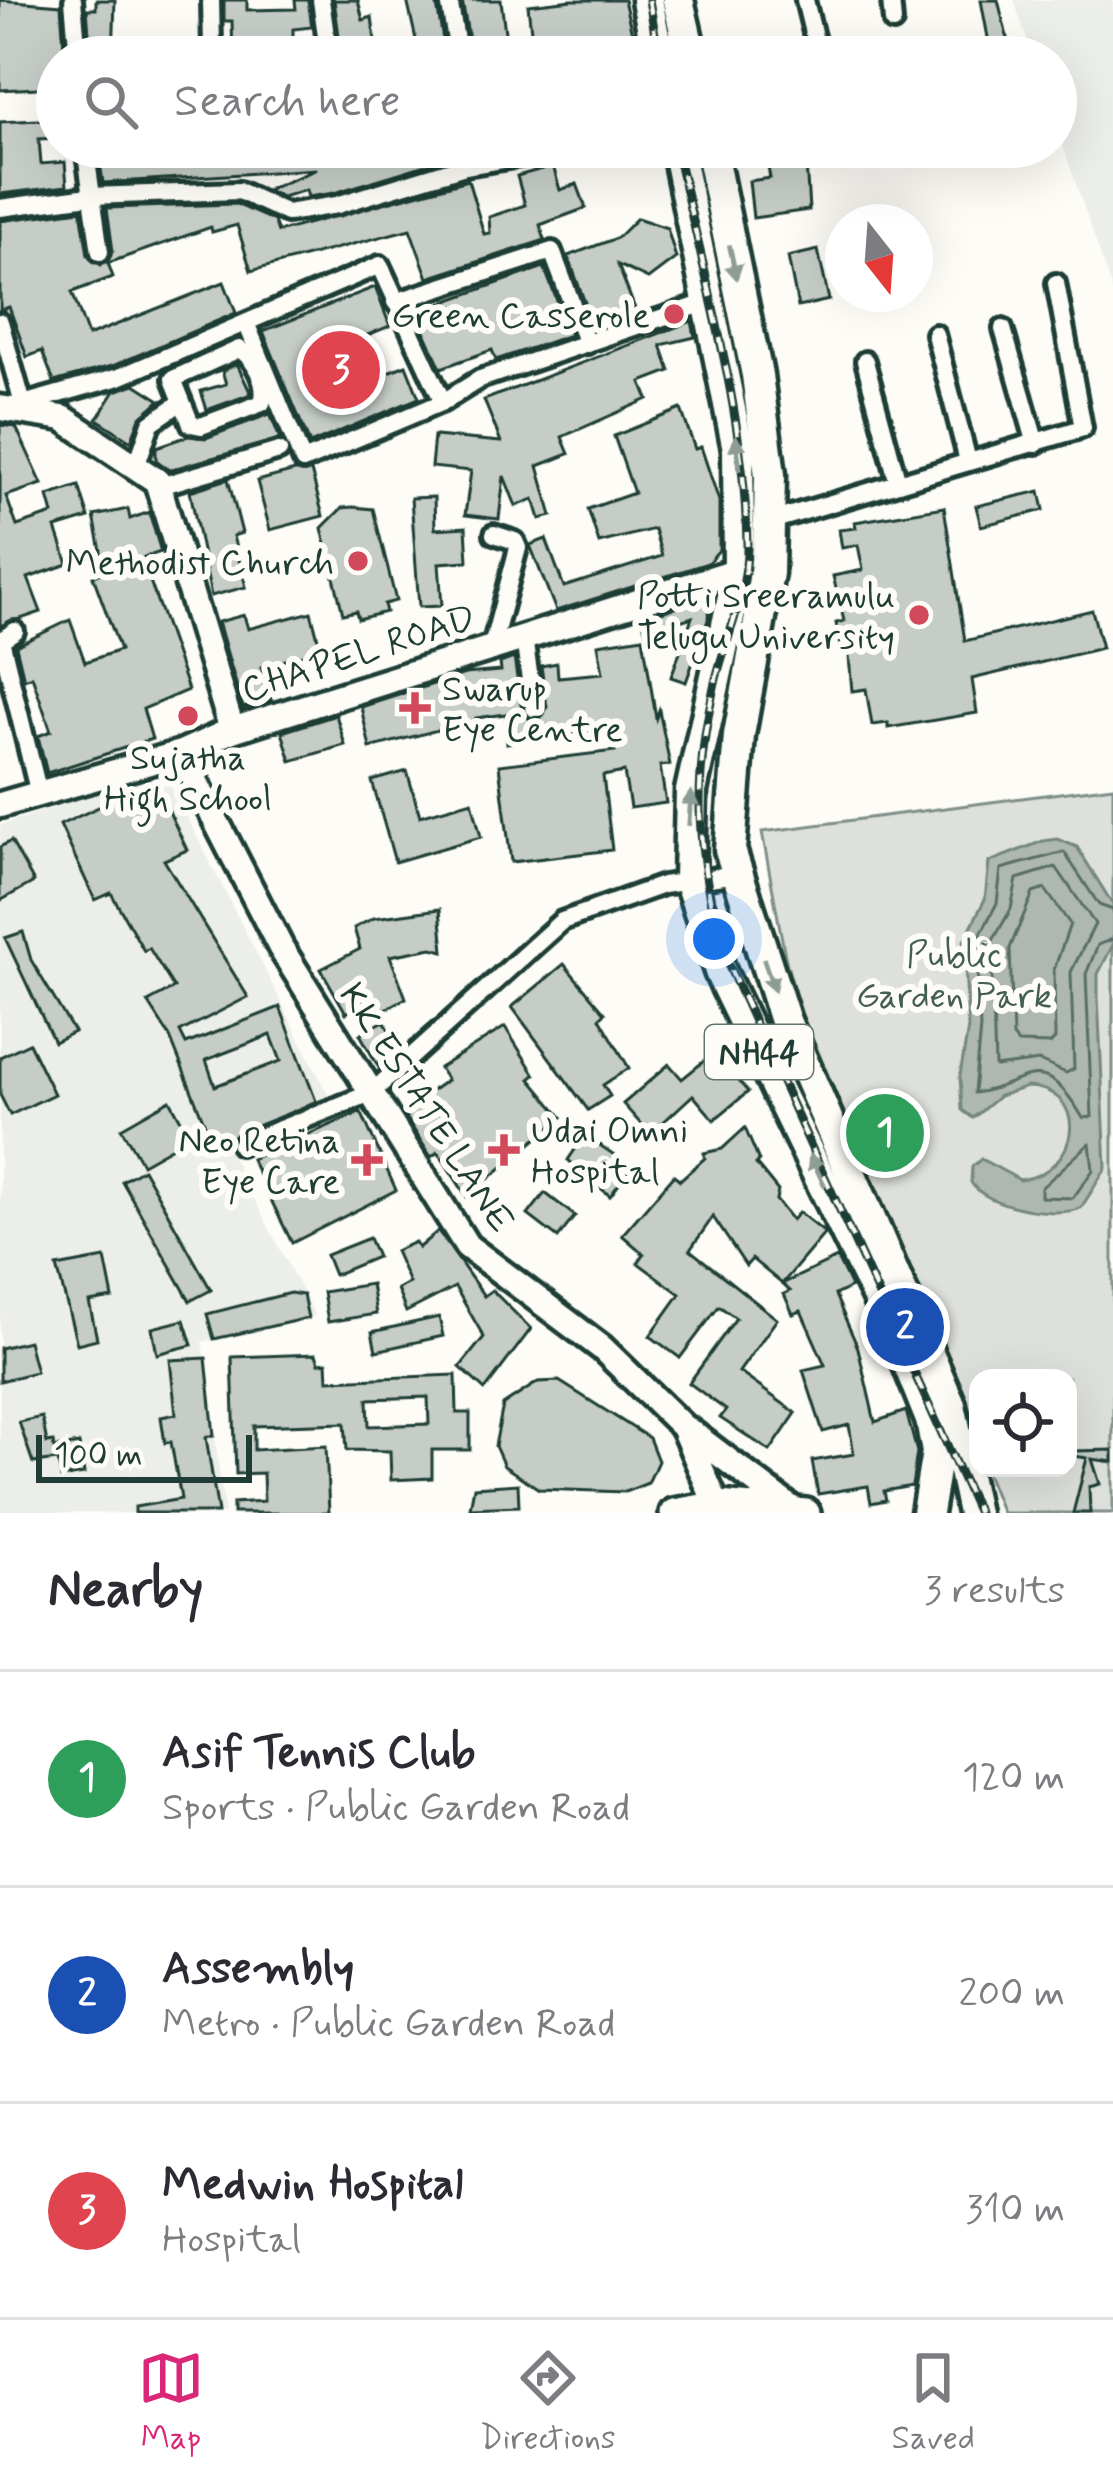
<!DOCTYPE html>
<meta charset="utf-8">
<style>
:root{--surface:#fff;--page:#f7f7f7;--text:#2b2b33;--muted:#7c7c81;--line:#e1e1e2;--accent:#db2777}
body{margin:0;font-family:Mynerve,sans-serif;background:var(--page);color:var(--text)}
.controls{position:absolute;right:36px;bottom:36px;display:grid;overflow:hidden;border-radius:24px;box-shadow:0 12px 48px #0002}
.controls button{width:108px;height:108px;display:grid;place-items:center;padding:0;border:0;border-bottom:3px solid var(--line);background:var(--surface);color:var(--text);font:60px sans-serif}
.compass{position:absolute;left:825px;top:204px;width:108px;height:108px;border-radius:50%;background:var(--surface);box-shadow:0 12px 48px #0002;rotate:163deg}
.scale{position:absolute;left:36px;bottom:30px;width:216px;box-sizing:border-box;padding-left:12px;border:6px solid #1f3d34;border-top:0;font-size:33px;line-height:42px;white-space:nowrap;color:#1f3d34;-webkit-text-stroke:9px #fdfcf7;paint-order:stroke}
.you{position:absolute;left:714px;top:939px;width:42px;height:42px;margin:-30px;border:9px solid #fff;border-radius:50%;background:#1a73e8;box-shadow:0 0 0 18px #1a73e833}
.badge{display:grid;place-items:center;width:78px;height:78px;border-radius:50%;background:var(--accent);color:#fff;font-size:39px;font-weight:700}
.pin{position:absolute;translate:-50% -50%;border:6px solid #fff;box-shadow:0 3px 12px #0006}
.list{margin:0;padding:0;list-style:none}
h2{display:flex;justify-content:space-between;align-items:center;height:156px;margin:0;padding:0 48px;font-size:51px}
h2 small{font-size:39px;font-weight:400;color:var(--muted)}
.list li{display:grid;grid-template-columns:78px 1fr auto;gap:36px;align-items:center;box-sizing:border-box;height:216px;padding:0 48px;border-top:3px solid var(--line)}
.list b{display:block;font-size:45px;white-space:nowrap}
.list p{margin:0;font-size:39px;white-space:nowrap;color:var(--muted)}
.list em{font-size:39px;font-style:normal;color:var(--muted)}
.icon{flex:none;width:66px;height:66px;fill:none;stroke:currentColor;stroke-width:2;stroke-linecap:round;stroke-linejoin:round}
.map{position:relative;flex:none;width:1113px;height:1513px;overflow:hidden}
.search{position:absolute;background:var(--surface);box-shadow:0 12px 48px #0002;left:36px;right:36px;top:36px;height:132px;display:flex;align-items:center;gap:30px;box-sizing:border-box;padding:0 42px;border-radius:66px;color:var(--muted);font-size:45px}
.sheet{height:804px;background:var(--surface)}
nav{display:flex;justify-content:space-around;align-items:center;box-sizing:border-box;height:168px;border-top:3px solid var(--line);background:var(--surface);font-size:33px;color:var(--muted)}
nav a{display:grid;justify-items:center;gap:6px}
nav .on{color:var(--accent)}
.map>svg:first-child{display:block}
.built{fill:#eceee9}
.green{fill:#dde0db;stroke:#7e8e88;stroke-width:3}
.water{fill:#aeb8b1;stroke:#75877f;stroke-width:3}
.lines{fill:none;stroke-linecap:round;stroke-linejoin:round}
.shore{stroke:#586e66;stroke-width:3}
.building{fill:#c6cdc7;stroke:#1f3d34;stroke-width:3;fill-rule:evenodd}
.street-casing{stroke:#1f3d34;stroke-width:26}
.secondary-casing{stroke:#1f3d34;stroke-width:33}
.primary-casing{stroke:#1f3d34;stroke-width:36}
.highway-casing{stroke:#1f3d34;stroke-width:39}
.street{stroke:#fdfcf7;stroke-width:16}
.secondary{stroke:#fdfcf7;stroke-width:24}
.primary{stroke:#fdfcf7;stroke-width:27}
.highway{stroke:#fdfcf7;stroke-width:30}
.rail-casing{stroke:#1f3d34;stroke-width:9}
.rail{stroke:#fdfcf7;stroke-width:4.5;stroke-dasharray:14;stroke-linecap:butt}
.oneway{fill:#8e9c96}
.poi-dot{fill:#d1495b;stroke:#fdfcf7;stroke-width:4.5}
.labels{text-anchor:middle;stroke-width:12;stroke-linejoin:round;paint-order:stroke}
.shield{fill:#fdfcf7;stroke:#62766e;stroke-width:3}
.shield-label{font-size:33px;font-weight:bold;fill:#1f3d34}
.poi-label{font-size:36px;fill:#1f3d34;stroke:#fdfcf7;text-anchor:end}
.street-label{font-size:36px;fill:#1f3d34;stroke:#fdfcf7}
.park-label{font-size:36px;fill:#455e55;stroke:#fdfcf7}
</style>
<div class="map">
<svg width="1113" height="1513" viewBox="0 0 1113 1513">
<rect width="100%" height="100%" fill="#fdfcf7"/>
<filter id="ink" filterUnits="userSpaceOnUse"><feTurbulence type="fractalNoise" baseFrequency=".00833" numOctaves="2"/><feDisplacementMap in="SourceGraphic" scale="24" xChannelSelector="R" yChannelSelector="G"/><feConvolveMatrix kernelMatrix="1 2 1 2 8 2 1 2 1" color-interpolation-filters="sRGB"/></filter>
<g filter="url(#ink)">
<g class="built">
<polygon points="1014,0 1113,0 1113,293 1056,125 1056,57 1033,57"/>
<polygon points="164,772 334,1106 229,1151 315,1316 202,1342 225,1513 0,1513 0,825"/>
</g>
<polygon class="green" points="1113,786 1113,1513 1002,1513 984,1468 1068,1468 1068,1378 978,1378 978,1453 818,1080 786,961 762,832"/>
<path class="water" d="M 1043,841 L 1058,839 L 1077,847 L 1113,905 L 1113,945 L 1098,974 L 1098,996 L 1106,1168 L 1081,1208 C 1056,1219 983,1206 971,1182 L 972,1167 L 981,1159 L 1020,1180 C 1082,1171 1090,1089 1027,1087 L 999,1096 L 973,1118 L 962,1110 L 960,1076 L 968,1028 L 964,941 L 985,899 L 989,862 Z"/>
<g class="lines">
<g class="shore">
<polygon points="1056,867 1095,924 1071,972 1074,1069 1066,1073 1039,1061 995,1067 991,944 1011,909 1017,879"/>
<polygon points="1045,889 1070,924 1054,970 1055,1039 1050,1044 1018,1043 1013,1037 1010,948 1033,893"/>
<path d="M 1113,910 L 1099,905 L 1064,852 L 1001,869 L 997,903 L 976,943 L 980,1028 L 974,1093 C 1024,1088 1040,1044 1083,1118 L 1092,1117 L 1086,974 L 1098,945 L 1113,939"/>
<polygon points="1090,1143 1093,1170 1073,1198 1041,1197 1041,1188"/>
</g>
</g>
<g class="building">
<polygon points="0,0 61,5 64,49 57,57 57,87 0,90"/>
<polygon points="96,0 115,0 113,57 91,57 87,9 96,9"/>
<polygon points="224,0 247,0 247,10 296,9 295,0 308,0 312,27 293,29 293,57 233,57 232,21 224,21"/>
<polygon points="334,0 358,0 363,20 372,17 377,57 342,57"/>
<polygon points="407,0 436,0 446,57 420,57"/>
<polygon points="462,0 501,0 508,57 472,57"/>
<polygon points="572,0 624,0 634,42 596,49 595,42 533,49 528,5"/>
<polygon points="981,0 998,0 1010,49 991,54"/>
<polygon points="57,119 57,138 39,139 41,164 65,162 67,186 0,194 0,122"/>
<polygon points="98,147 308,147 311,155 340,147 452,147 452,157 334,193 308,197 306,190 282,197 267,190 317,169 103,183"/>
<polygon points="764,147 805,147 809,210 753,218 749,181 770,178"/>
<polygon points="553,166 560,190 577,184 586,208 540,225 545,240 428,278 410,229 251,271 237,225 212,232 211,227 108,263 113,277 72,292 88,336 224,282 236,313 115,365 54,382 42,351 27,357 9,307 0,310 0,221 81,210 88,255 101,265 113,251 107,208 236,204 274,221 278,232 468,180 484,234 490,233 489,217 525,205 517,176"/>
<polygon points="637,218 667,228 676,258 648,279 618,265 635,309 593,325 568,256 617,238"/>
<polygon points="818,250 829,300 798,307 788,257"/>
<polygon points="544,267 570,335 496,360 492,350 441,368 416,312"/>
<polygon points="375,287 390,326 360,338 375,377 406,365 419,398 310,444 263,331"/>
<polygon points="692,321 695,337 661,345 670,371 641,382 648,399 562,437 569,454 538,466 552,516 540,519 534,499 516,506 504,476 499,519 465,515 471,471 431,467 434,436 501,442 484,400"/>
<polygon points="237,364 251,394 207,410 201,391 226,384 222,371"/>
<polygon points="135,384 160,400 140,418 131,441 97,419 115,391"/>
<polygon points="681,409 695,449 701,447 719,501 719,550 708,563 556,611 530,545 546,539 564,587 662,556 654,529 599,543 588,509 634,493 614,436"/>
<polygon points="270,414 280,439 169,470 156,460 156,447 188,436 206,438"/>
<polygon points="0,425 16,427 42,484 6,496 17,526 53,514 48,496 79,486 89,518 56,528 68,564 28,578 41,612 0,626"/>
<polygon points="295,471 311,471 323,516 270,530 257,481"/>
<polygon points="228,479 242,533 233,536 246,587 211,596 190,491"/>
<polygon points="1040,491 1044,510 981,526 976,506"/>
<polygon points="434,497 435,529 466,527 468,561 439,563 442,606 419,607 411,498"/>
<polygon points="353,507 373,509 396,601 384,604 386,612 358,619 356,611 343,614 322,528 342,508"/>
<polygon points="944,507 965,641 1092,610 1102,648 972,679 977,713 888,728 888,723 872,725 866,689 852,691 848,645 840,647 836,623 844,621 833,576 863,570 858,545 842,548 839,530 856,528 855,522"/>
<polygon points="128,509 130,519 149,512 161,552 142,558 188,690 143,709 152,739 47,773 38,736 51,731 32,676 24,679 16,646 70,620 85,662 120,650 93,576 105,571 94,516"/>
<polygon points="709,597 708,620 686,682 671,677 692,617 646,632 642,618"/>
<polygon points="311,612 321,650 261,667 271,700 243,708 218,622 244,615 248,629"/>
<polygon points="643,637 656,718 659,710 670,765 660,766 666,803 630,808 624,772 603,776 612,850 511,862 499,765 615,751 612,727 507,743 506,714 476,718 478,726 447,734 445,728 370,748 361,707 465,674 501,671 500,663 514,658 522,711 537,720 547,707 541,666 557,663 558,677 603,673 598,644"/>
<polygon points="336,715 345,745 291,761 282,732"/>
<polygon points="407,771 420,816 472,801 481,837 395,862 372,781"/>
<path d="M 146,785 L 150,794 L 159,790 L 187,850 L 164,860 L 248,997 L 180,1032 L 186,1044 L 280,1007 L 316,1101 L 220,1145 L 214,1130 L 208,1132 L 170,1037 L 148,1002 L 174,988 L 149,948 L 144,951 L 111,893 L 95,900 L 60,825 ZM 271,1035 L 281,1061 L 215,1086 L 206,1060 Z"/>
<polygon points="11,841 34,882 0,901 0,847"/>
<polygon points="440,909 444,951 432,948 390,956 406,998 371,1017 364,1003 346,1013 321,969 360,949 354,928 374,918"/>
<polygon points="23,932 31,960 74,1032 54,1042 5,938"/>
<polygon points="564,964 605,1013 600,1018 629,1068 603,1085 610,1096 588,1110 512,1007"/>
<polygon points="384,1021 400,1050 379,1068 360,1034"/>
<polygon points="505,1027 535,1075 530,1079 562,1117 467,1197 438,1152 431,1157 402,1111 447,1080 439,1068"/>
<polygon points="29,1043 54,1094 10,1115 0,1095 0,1057"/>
<polygon points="715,1052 748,1092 714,1120 693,1095 658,1127 663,1132 655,1140 623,1104 669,1064 682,1079"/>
<polygon points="170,1100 190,1137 142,1164 121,1128"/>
<polygon points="361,1112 396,1190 292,1243 251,1159"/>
<polygon points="745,1128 759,1161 756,1164 778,1191 776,1200 792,1220 799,1212 825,1233 782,1284 752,1259 746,1266 713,1217 690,1250 777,1319 739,1372 796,1413 770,1451 720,1418 726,1410 689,1383 736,1318 719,1306 680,1358 650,1336 680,1294 638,1263 644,1254 622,1235 674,1175 680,1180 705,1158 704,1153 722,1149"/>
<polygon points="585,1135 632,1167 610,1196 568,1160"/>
<polygon points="143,1169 211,1290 190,1301 122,1181"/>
<polygon points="545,1193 575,1216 558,1238 528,1215"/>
<polygon points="438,1231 484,1296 492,1290 531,1329 485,1390 460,1367 484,1337 455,1287 406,1312 397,1289 409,1283 395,1251 415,1242 418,1248"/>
<polygon points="369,1238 377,1257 334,1275 326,1255"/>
<polygon points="105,1258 113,1298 89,1302 97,1339 77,1344 57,1267"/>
<polygon points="837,1258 851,1287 835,1295 858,1348 875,1422 906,1411 917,1452 912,1486 884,1491 886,1500 871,1503 868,1486 818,1494 812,1461 854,1454 849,1425 823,1432 803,1370 825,1365 801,1311 793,1314 784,1294 790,1291 782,1284"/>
<polygon points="371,1284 376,1314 328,1322 323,1292"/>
<polygon points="290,1293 303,1295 308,1318 214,1339 207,1314"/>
<polygon points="439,1317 443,1336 376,1351 372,1332"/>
<polygon points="184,1320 192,1345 157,1354 152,1328"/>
<polygon points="28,1341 36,1372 0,1381 0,1348"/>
<path d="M 316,1354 L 319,1363 L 327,1362 L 328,1380 L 456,1375 L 457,1413 L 470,1413 L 470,1450 L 432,1450 L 432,1478 L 391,1480 L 390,1451 L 347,1450 L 345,1423 L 254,1426 L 254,1450 L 326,1446 L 329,1513 L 233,1513 L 233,1503 L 264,1501 L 263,1473 L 236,1474 L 232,1357 ZM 428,1397 L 429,1424 L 369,1426 L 368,1399 Z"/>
<polygon points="206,1358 214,1435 206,1437 218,1513 135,1513 135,1507 181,1499 171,1442 165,1443 161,1417 176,1414 170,1360"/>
<polygon points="559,1381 649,1438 658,1461 648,1483 625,1492 539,1489 504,1466 495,1446 503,1405 538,1382"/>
<polygon points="42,1417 47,1443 53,1442 54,1448 79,1444 84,1474 61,1478 58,1460 33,1463 19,1422"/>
<polygon points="1113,1450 1113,1462 1092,1459 1100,1484 1089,1487 1090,1513 1073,1513 1087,1458 1074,1456 1074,1451"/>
<polygon points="518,1484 519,1506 470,1508 474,1487"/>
</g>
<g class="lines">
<g class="street-casing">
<g id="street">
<polyline points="73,0 78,57"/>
<polyline points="211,0 212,47"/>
<polyline points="321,0 329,57"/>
<polyline points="449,0 459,57"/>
<polyline points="805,0 819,57"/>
<polyline points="891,0 893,22"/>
<polyline points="85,147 100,252"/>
<polyline points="465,147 465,166"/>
<polyline points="0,208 89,196 239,191 287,213 337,205 465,166 527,156"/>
<polyline points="395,302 552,251 587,344"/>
<polyline points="0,322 23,404 119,377 380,265 443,402"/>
<polyline points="247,325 303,461 443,402 480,379 711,301"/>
<polyline points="1003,329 1036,444"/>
<polyline points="935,334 968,461"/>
<path d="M 239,349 C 255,358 268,385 262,403 L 201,426 L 191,424 L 173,379 Z"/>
<polyline points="865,361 898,483"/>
<polyline points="137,464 151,423 180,403"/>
<polyline points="160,486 279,451"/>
<polyline points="771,521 1083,428 1056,283"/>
<polyline points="15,631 1,640 39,794"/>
<polyline points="524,638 534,708"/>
<polyline points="492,646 518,548 515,541 494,534"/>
<polyline points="240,1145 371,1093 562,921 663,885 736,874"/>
</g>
</g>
<g class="secondary-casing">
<g id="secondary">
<polyline points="0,408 63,418 157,481 232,730"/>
<polyline points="181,753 281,948 467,1246 602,1348 683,1427 720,1513"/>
<polyline points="0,805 181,753 232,730 739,570 753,571"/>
<polyline points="688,1430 796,1512"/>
</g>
</g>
<g class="primary-casing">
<polyline id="primary" points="674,1513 719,1505 806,1513"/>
</g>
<g class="highway-casing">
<g id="highway">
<polyline points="647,0 658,57"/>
<polyline points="678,0 691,57"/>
<polyline points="677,147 738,449 739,570 691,791 689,879 721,974 901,1345 931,1420 937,1452 927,1513"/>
<polyline points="710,147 757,375 770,475 768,573 739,735 730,850 785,1021 950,1405 973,1513"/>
</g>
</g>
<use href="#street" class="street"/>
<use href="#secondary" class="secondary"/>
<use href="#primary" class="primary"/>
<use href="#highway" class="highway"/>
<g class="rail-casing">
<g id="rail">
<polyline points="649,0 659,57"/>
<path d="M 676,147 C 704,276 745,412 747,544 C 748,596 725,638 714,687 C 692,784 697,853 721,949 L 978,1513"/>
</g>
</g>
<use href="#rail" class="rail"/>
</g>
<defs><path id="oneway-solid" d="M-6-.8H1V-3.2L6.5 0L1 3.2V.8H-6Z" transform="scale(3)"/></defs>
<g class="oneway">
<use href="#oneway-solid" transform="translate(733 262) rotate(78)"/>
<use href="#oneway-solid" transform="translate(738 453) rotate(-97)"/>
<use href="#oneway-solid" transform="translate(690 808) rotate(-86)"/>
<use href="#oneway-solid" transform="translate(769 975) rotate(71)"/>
<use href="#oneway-solid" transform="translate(817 1170) rotate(-116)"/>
</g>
</g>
<g class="poi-dot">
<circle cx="674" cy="314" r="12"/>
<circle cx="358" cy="561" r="12"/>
<circle cx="919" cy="615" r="12"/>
<path d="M409 690h12v12h12v12h-12v12h-12v-12h-12v-12h12z"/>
<circle cx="188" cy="716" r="12"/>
<path d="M498 1132h12v12h12v12h-12v12h-12v-12h-12v-12h12z"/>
<path d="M361 1142h12v12h12v12h-12v12h-12v-12h-12v-12h12z"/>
</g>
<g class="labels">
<rect class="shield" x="705" y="1025" width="108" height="54" rx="9"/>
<g class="shield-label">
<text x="759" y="1064">NH44</text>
</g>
<g class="poi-label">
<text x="650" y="327">Green Casserole</text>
<text x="334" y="574">Methodist Church</text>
<text x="895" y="607">Potti Sreeramulu<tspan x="895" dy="41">Telugu University</tspan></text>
<text x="442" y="700" text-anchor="start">Swarup<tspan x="442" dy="41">Eye Centre</tspan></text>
<text x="188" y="769" text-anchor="middle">Sujatha<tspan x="188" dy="41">High School</tspan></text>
<text x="531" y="1142" text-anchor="start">Udai Omni<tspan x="531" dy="41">Hospital</tspan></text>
<text x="340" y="1152">Neo Retina<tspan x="340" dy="41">Eye Care</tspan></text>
</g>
<g class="street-label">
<text transform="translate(358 652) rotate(-18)" y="13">CHAPEL ROAD</text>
<text transform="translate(428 1107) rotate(57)" y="13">KK ESTATE LANE</text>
</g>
<g class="park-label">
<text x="954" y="966">Public<tspan x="954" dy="41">Garden Park</tspan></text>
</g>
</g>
</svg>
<div class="controls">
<button><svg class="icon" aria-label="locate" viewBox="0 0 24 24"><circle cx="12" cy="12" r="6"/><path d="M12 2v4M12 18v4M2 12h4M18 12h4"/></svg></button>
</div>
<svg class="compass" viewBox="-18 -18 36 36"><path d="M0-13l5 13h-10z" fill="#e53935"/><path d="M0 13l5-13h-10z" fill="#7c7c81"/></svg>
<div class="scale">100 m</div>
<div class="you"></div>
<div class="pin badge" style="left:885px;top:1133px;background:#2e9e5b">1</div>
<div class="pin badge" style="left:905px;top:1327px;background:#1a4fb4">2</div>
<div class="pin badge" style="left:341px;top:370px;background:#e0444e">3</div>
<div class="search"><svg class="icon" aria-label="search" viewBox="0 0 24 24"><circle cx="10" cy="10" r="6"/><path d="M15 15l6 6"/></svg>Search here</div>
</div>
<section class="sheet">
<h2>Nearby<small>3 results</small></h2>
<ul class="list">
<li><span class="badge" style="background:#2e9e5b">1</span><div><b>Asif Tennis Club</b><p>Sports · Public Garden Road</p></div><em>120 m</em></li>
<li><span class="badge" style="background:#1a4fb4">2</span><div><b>Assembly</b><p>Metro · Public Garden Road</p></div><em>200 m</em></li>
<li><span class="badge" style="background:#e0444e">3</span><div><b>Medwin Hospital</b><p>Hospital</p></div><em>310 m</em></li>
</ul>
</section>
<nav>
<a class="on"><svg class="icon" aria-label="map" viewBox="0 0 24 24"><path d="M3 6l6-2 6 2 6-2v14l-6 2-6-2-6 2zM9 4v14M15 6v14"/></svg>Map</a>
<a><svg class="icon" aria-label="directions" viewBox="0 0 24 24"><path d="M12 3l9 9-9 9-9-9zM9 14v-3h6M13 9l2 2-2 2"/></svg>Directions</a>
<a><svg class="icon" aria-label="saved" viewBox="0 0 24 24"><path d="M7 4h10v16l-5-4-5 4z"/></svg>Saved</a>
</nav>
